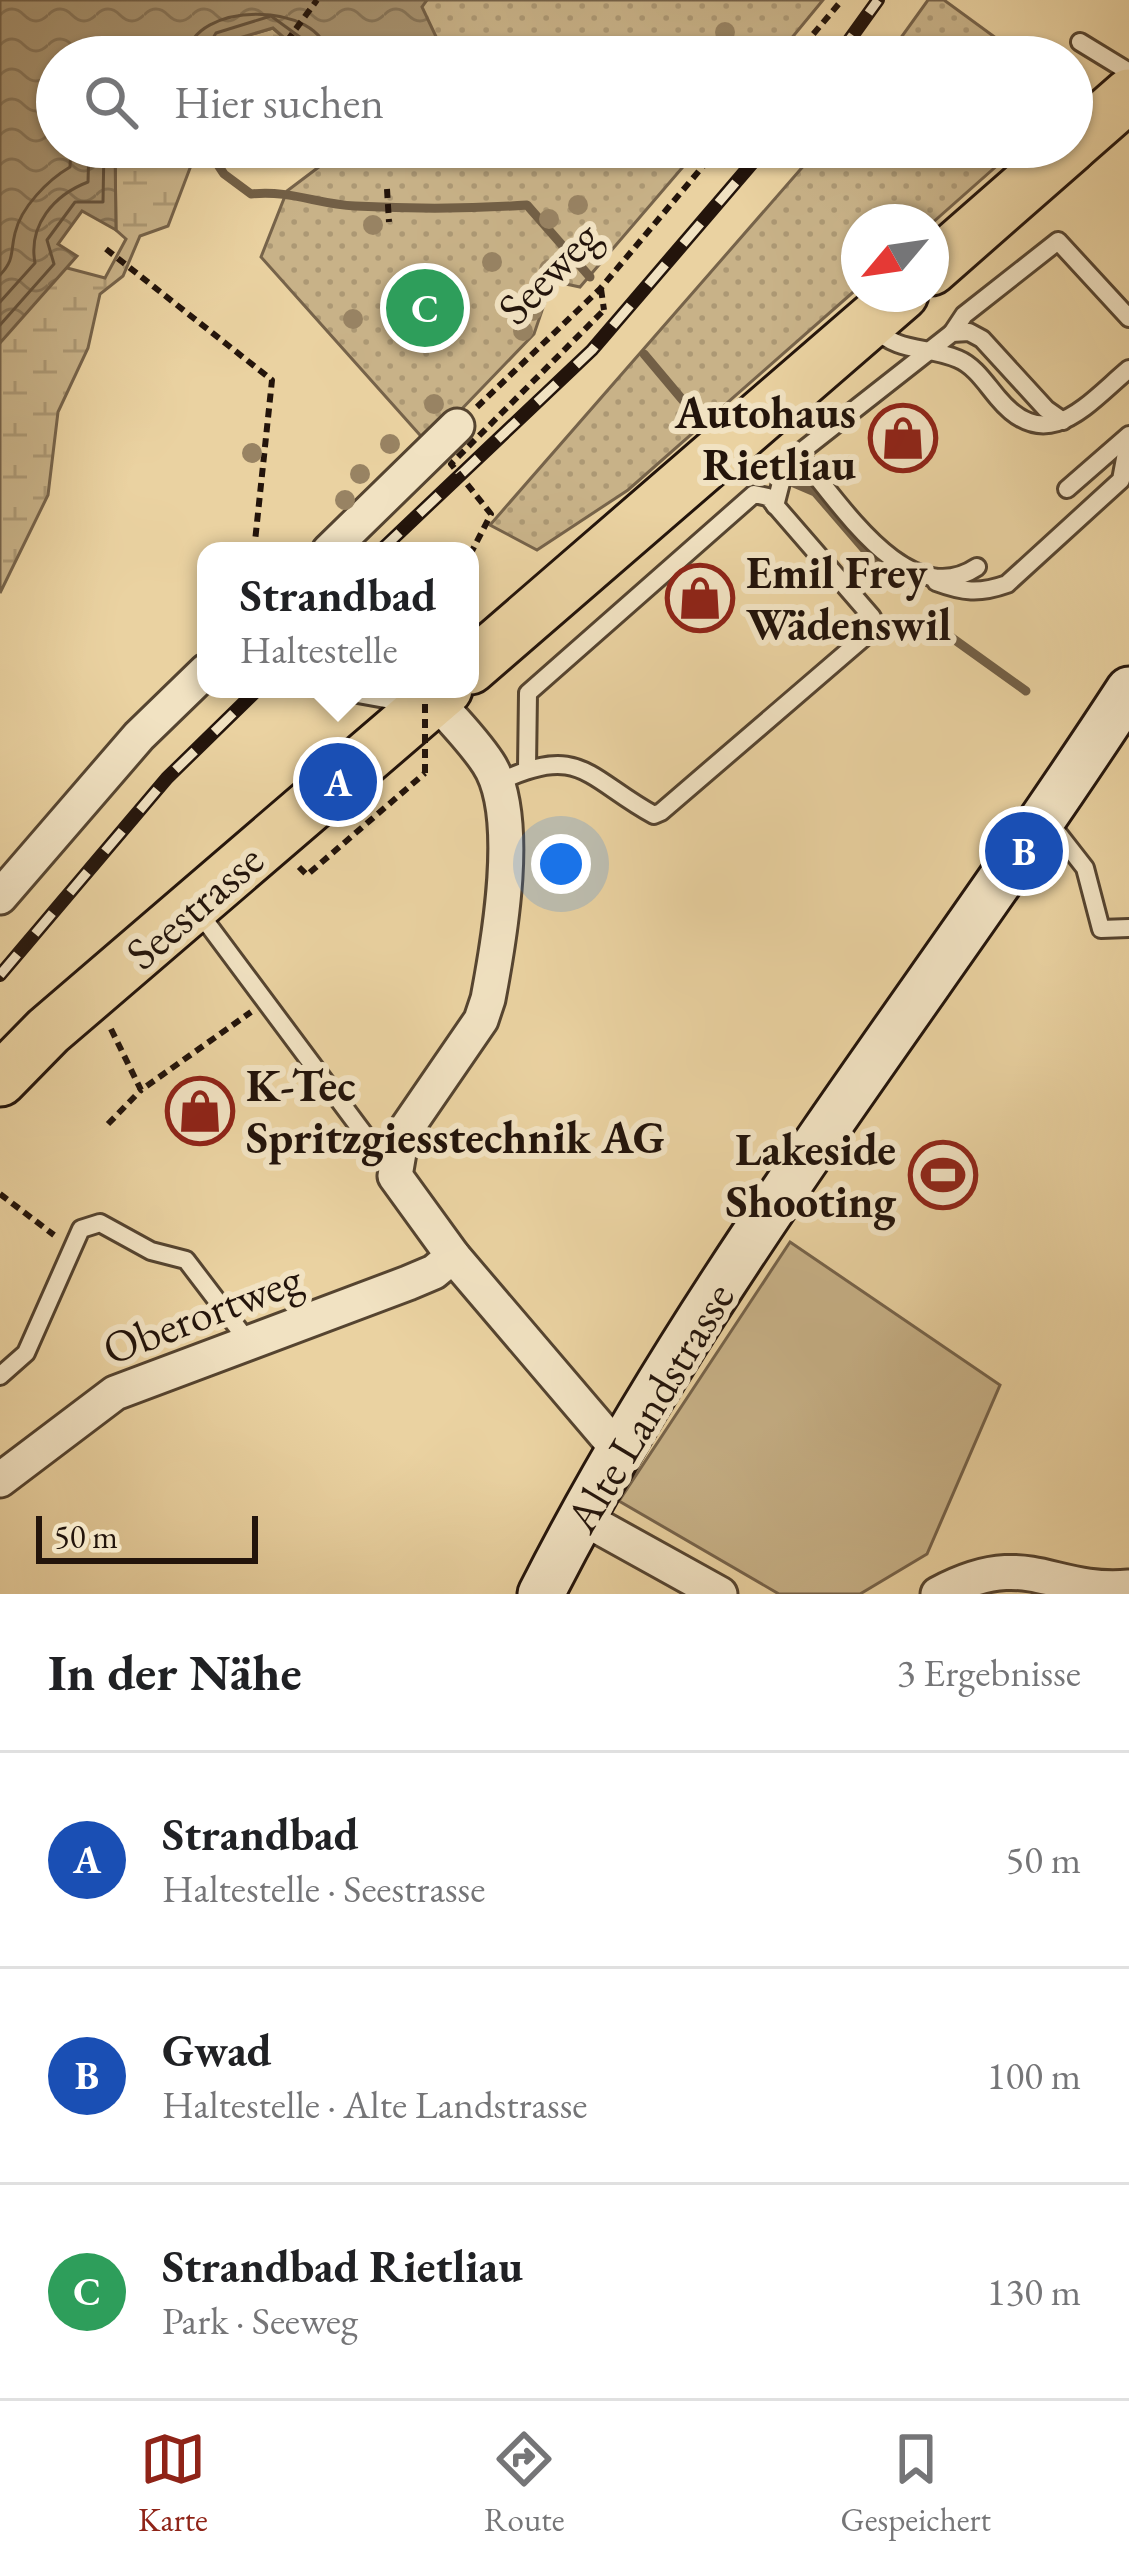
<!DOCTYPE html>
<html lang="de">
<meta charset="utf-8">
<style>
:root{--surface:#fff;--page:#f2f2f2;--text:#202124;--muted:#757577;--line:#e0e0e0;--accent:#8f2418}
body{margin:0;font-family:"EB Garamond",serif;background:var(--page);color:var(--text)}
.compass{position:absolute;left:841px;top:204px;width:108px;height:108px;border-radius:50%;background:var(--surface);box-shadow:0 3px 9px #0004;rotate:241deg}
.scale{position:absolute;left:36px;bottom:30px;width:222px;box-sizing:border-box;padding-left:12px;border:6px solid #23140b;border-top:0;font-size:33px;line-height:42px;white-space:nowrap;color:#23140b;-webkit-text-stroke:9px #f1e2c2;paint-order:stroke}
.you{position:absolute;left:561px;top:864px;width:42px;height:42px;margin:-30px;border:9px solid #fff;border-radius:50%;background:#1a73e8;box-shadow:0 0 0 18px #1a73e833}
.badge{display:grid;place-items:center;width:78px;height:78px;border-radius:50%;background:var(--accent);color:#fff;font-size:39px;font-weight:700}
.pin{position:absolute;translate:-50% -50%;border:6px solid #fff;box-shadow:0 3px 12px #0006}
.popup{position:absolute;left:197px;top:542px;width:282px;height:156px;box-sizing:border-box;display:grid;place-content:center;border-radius:24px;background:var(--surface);filter:drop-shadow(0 3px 9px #0005);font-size:39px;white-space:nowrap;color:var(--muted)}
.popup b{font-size:45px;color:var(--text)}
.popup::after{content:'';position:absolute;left:50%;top:100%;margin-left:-24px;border:24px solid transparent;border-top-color:var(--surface)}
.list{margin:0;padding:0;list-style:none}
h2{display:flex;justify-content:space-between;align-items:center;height:156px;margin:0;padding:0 48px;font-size:51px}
h2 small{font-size:39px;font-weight:400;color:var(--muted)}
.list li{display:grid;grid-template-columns:78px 1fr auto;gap:36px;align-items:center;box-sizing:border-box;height:216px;padding:0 48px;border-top:3px solid var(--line)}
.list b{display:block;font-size:45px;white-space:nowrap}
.list p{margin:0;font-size:39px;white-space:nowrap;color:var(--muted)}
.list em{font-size:39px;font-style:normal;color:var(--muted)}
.icon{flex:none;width:66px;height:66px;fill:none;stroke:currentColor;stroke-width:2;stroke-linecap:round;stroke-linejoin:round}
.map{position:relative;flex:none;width:1129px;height:1594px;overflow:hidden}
.search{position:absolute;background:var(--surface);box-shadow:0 3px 9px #0004;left:36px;right:36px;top:36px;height:132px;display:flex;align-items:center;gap:30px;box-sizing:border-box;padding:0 42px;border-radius:66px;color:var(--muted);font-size:45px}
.sheet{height:804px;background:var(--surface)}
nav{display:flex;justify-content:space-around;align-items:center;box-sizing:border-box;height:168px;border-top:3px solid var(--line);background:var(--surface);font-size:33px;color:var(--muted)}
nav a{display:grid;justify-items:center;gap:6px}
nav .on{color:var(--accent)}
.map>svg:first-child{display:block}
.grass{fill:#c8b288;stroke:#76634a;stroke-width:3}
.wetland{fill:url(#wetland-marsh);stroke:#76634a;stroke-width:3}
.park{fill:url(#park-dots);stroke:#76634a;stroke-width:3}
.water{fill:url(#water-waves);stroke:#725f46;stroke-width:3}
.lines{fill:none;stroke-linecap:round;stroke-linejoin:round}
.shore{stroke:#64523c;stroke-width:3}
.stream{stroke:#725f46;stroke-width:9}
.lane-casing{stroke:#554430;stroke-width:22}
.street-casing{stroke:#554430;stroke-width:39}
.secondary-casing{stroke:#23140b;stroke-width:51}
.primary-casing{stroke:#23140b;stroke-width:57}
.path{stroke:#23140b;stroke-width:6;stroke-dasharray:9 6;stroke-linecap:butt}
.lane{stroke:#f1e2c2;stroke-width:16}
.street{stroke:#f1e2c2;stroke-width:33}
.secondary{stroke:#f1e2c2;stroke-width:45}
.primary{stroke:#ead2a1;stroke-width:51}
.rail-casing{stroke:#23140b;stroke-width:14}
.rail{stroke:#f1e2c2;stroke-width:9;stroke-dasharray:27;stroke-linecap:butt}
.path-bridge{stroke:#23140b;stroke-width:6;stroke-dasharray:9 6;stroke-linecap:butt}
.tree{fill:#988363}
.labels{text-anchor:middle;stroke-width:12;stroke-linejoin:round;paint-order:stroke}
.street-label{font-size:45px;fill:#23140b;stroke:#f1e2c2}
.poi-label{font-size:45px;font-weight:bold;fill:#23140b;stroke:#f1e2c2;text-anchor:end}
</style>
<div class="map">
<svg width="1129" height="1594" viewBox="0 0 1129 1594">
<defs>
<pattern id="wetland-marsh" width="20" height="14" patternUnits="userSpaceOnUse" patternTransform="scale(3)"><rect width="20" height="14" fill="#c8b288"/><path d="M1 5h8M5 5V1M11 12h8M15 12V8" fill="none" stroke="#ac9874"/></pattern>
<pattern id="park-dots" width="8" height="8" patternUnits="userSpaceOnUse" patternTransform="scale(3)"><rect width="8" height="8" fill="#c8b288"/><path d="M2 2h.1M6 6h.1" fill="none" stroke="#ac9874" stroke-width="1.8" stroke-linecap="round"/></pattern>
<pattern id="water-waves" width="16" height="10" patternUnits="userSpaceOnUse" patternTransform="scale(3)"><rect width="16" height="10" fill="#a6916e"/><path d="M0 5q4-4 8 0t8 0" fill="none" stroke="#877559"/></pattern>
</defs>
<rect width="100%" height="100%" fill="#ead2a1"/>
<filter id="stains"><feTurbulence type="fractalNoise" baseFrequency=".00167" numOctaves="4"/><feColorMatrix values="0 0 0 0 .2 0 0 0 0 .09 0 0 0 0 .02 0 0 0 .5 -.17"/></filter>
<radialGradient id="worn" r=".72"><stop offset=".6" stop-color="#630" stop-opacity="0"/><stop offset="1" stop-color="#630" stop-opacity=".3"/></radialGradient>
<polygon class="grass" points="790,1242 1000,1385 927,1554 860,1594 779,1594 619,1501"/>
<g class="wetland">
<polygon points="273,28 306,57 210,57 222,43"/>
<polygon points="115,147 206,147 195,155 168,226 140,236 123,276 100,294 88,348 58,412 48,495 0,593 0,324 52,264 105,278 126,239 116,230"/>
</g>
<g class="park">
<polygon points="227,0 823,0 776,57 306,57 273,28"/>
<polygon points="928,0 944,0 1022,57 887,57"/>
<polygon points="335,147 700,147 580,287 552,281 534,334 428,444 261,257 287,191 332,157"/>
<polygon points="820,147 1018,147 931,224 859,222 859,287 628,490 537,550 490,525"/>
</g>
<polygon class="water" points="0,0 427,0 422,7 439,43 414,57 306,57 273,28 222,43 210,57 57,57 57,147 115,147 116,230 82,211 58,244 77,256 0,343"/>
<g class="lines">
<g class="shore">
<path d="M 187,57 C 191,0 323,0 328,57"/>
<polyline points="202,57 216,33 271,16 308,43 313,57"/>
<path d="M 0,275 C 15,259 10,253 15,233 C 21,207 48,180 70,167 L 71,147"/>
<path d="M 0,302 L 35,263 C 28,225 54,195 88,182 L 89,147"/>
<polyline points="0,325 54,264 47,240 75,202 103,202 104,147"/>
</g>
<g class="stream">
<path d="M 206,147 L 224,174 L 251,194 C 291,190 317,204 355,206 C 412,209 470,209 527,205 L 590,277"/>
<polyline points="644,354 702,423"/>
<polyline points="794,483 815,492 890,579"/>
<polyline points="948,635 1026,691"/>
</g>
<g class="lane-casing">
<g id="lane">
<polyline points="1080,42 1129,72"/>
<path d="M 873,327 C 899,354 926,345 958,359 C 975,366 986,384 998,398 C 1047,457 1087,404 1129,369"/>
<polyline points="952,333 964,315 1058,241 1129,318"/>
<polyline points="1067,489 1129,435"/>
<polyline points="775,506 784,471 798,454"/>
<path d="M 977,567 C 907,614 838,499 798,454 L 952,333 L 969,332 L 982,339 L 1046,409 L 1063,421"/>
<path d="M 936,582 C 963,592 979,594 1007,584 L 1121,480 L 1129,437"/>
<polyline points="352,693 413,704"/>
<path d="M 497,783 C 580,742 588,779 654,815 L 661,812 L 868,634 L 872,617 L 768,497 L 754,494 L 528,693 L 527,768"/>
<polyline points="1046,818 1085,868 1101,929 1129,928"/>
<polyline points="198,911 394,1174"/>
<polyline points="0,1376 26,1353 81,1229 100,1223 151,1251 186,1260 250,1344"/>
</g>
</g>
<g class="street-casing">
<g id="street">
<polyline points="329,551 457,426"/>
<path d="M 434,699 C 452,719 473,740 488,763 C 522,814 499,941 488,999 L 481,1020 L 402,1135 L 395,1176 L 453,1256 L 621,1453"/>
<polyline points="0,897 139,736 206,671"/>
<polyline points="0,1480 115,1393 408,1283 434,1272 453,1256"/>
<polyline points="583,1518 720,1594"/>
<path d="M 938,1594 C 1028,1546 1048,1594 1129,1587"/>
</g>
</g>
<g class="secondary-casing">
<path id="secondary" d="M 541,1594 C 704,1273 933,991 1129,690"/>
</g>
<g class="primary-casing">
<g id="primary">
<polyline points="1072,145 1129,95"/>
<polyline points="931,269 1070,147"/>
<polyline points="470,668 902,294"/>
<polyline points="0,1080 48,1031 446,689"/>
</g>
</g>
<g class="path">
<polyline points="287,41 317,0"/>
<polyline points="794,57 842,0"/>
<polyline points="387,189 389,222"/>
<polyline points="106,249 272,380 254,551"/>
<polyline points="601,289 604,310"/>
<polyline points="477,407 600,289 719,147"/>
<polyline points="299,867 307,875 425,773"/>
<polyline points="111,1029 141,1090 251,1012"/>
<polyline points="108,1124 141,1090"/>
<polyline points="0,1194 54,1235"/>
</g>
<use href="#lane" class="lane"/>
<use href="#street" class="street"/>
<use href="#secondary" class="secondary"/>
<use href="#primary" class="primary"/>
<g class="rail-casing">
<g id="rail">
<polyline points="837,57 878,0"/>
<polyline points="380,551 592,350 766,147"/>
<polyline points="0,975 167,778 258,689"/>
</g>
</g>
<use href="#rail" class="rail"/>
<g class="path-bridge">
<polyline points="470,555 491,514 451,464 604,310"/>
<polyline points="425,773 425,689"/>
</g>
</g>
<g class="tree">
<circle cx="725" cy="32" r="10"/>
<circle cx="578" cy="205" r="10"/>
<circle cx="549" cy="219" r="10"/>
<circle cx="373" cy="225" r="10"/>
<circle cx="492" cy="262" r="10"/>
<circle cx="549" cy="269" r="10"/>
<circle cx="532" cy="311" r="10"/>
<circle cx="353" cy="319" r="10"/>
<circle cx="523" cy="331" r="10"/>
<circle cx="434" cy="404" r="10"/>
<circle cx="390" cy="444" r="10"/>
<circle cx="252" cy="453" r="10"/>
<circle cx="360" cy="474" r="10"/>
<circle cx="345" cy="500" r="10"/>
</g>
<defs>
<g id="shop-ring" transform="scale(3.45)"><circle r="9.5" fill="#f1e2c2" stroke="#8f2418" stroke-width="1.5"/><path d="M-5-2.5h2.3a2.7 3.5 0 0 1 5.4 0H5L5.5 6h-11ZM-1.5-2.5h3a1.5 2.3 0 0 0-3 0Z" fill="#8f2418"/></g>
<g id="stadium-ring" transform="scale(3.45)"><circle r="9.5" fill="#f1e2c2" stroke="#8f2418" stroke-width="1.5"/><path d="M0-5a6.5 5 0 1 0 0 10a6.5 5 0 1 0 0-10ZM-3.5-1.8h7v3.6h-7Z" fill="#8f2418"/></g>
</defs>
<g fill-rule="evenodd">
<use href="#shop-ring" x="903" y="438"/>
<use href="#shop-ring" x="700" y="598"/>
<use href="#shop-ring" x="200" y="1111"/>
<use href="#stadium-ring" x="943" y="1175"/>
</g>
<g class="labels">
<g class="street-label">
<text transform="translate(548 272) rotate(-46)" y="16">Seeweg</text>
<text transform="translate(194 906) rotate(-41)" y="16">Seestrasse</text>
<text transform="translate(202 1313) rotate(-21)" y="16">Oberortweg</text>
<text transform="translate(649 1407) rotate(-59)" y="16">Alte Landstrasse</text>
</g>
<g class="poi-label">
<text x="856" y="428">Autohaus<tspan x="856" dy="52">Rietliau</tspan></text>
<text x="746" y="588" text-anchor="start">Emil Frey<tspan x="746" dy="52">Wädenswil</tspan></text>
<text x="246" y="1101" text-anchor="start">K-Tec<tspan x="246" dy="52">Spritzgiesstechnik AG</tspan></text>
<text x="896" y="1165">Lakeside<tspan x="896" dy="52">Shooting</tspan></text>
</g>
</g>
<rect width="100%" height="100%" filter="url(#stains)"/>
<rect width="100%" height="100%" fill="url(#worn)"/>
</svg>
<svg class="compass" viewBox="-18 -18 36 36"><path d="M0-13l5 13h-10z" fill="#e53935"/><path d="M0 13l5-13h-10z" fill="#757577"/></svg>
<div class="scale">50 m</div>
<div class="you"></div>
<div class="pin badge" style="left:338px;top:782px;background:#1a4fb4">A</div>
<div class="popup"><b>Strandbad</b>Haltestelle</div>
<div class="pin badge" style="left:1024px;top:851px;background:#1a4fb4">B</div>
<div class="pin badge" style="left:425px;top:308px;background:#2e9e5b">C</div>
<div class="search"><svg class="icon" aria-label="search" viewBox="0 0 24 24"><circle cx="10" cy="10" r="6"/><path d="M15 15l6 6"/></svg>Hier suchen</div>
</div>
<section class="sheet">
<h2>In der Nähe<small>3 Ergebnisse</small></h2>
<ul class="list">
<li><span class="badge" style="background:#1a4fb4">A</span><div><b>Strandbad</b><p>Haltestelle · Seestrasse</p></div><em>50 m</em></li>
<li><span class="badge" style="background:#1a4fb4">B</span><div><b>Gwad</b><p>Haltestelle · Alte Landstrasse</p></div><em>100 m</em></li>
<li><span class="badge" style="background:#2e9e5b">C</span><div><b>Strandbad Rietliau</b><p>Park · Seeweg</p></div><em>130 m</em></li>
</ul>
</section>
<nav>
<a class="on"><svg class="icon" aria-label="map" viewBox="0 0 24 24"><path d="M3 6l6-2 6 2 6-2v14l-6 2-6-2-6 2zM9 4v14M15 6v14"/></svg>Karte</a>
<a><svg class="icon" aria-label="directions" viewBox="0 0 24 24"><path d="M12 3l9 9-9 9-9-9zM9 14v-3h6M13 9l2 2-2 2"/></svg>Route</a>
<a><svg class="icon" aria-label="saved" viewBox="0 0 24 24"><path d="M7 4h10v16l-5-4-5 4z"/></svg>Gespeichert</a>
</nav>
